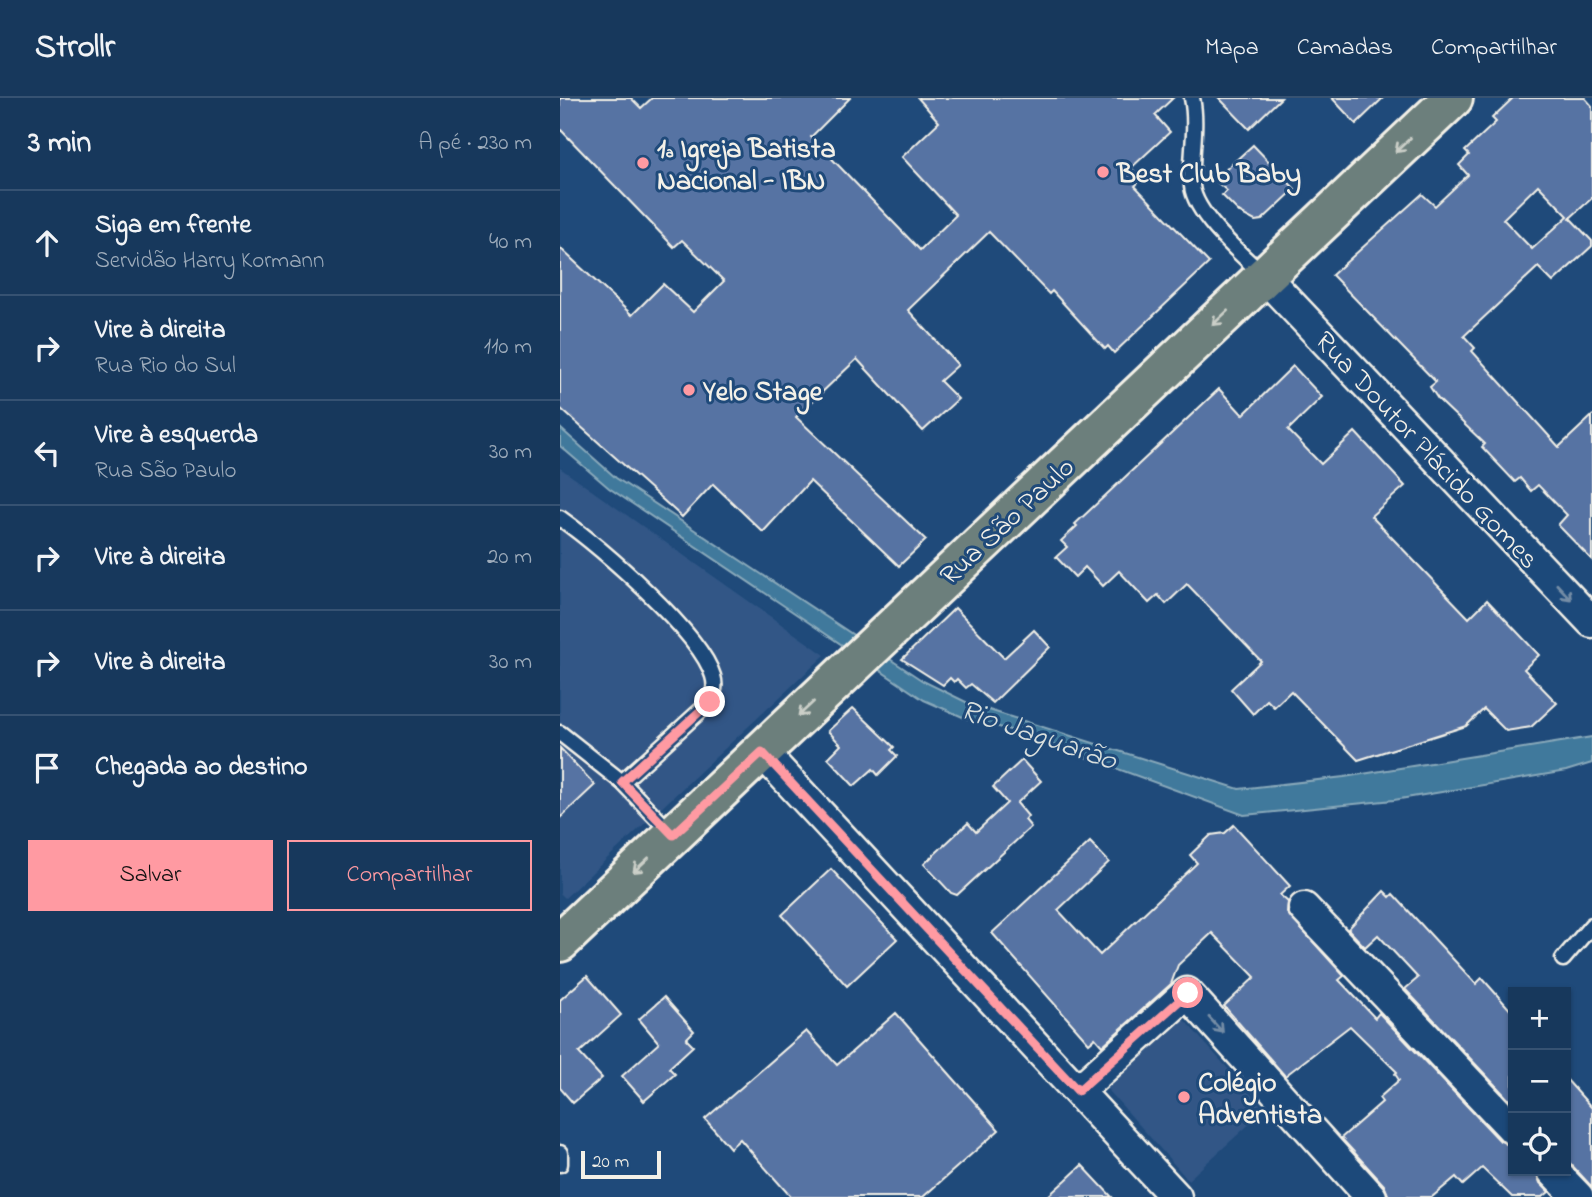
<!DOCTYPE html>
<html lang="pt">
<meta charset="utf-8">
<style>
:root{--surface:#17385c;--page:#203f62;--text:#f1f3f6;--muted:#9eacbb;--line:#365272;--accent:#ff9aa2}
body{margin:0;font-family:"Indie Flower",sans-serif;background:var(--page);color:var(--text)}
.controls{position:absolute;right:21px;bottom:21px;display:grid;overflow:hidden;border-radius:0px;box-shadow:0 2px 5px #0004}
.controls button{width:63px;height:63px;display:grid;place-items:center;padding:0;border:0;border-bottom:2px solid var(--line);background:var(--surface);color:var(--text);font:35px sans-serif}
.scale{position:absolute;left:21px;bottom:18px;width:80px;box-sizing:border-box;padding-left:7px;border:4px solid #f4f1e8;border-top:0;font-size:19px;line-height:24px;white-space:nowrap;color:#f4f1e8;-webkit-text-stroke:5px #1f4a7a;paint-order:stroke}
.stop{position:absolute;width:21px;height:21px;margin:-16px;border:5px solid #ff9aa2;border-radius:50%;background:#fff}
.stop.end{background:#ff9aa2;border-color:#fff;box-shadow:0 2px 7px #0008}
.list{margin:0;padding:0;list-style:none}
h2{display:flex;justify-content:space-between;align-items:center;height:91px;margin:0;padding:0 28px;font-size:30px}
h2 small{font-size:23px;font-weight:400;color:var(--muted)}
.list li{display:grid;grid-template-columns:46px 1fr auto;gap:21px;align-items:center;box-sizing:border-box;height:105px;padding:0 28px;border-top:2px solid var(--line)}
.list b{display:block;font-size:26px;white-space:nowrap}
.list p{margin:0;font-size:23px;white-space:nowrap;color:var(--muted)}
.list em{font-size:23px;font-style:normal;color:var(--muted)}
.actions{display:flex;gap:14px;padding:21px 28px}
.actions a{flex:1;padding:16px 0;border:2px solid var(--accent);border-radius:0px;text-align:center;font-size:24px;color:var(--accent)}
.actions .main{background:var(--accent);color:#111}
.icon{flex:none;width:38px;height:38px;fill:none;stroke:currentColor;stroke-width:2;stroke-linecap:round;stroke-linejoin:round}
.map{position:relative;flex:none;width:1032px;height:1099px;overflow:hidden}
header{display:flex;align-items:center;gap:42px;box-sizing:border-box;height:98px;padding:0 35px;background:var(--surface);border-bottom:2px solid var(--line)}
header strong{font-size:33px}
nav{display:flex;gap:38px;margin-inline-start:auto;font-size:24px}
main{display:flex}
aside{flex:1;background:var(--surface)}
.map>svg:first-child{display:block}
.built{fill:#305686}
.water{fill:#41799c;stroke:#89a9ba;stroke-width:2}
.building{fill:#5773a3;stroke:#f4f1e8;stroke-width:2;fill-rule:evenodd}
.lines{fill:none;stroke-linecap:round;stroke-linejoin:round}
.lane-casing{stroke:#f4f1e8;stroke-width:19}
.street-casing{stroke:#f4f1e8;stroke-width:35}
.primary-casing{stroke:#f4f1e8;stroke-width:44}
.lane{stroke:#1f4a7a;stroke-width:14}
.street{stroke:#1f4a7a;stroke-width:30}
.primary{stroke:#6c7f7c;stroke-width:38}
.oneway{stroke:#cbcfc8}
.oneway2{stroke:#748da6}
.route{stroke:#ff9aa2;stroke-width:9}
.poi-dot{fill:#ff9aa2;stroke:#1f4a7a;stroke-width:2.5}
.labels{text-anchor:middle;stroke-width:6;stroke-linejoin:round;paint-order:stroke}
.poi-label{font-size:28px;font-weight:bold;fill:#f4f1e8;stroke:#1f4a7a;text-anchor:start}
.street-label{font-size:28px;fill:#f4f1e8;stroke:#1f4a7a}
.water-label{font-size:30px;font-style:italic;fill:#d9dfdd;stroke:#1f4a7a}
</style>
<header>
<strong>Strollr</strong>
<nav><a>Mapa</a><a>Camadas</a><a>Compartilhar</a></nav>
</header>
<main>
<aside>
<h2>3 min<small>A pé · 230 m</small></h2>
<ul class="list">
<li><svg class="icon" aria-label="ahead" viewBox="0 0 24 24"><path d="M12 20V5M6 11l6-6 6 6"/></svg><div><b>Siga em frente</b><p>Servidão Harry Kormann</p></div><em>40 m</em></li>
<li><svg class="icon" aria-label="right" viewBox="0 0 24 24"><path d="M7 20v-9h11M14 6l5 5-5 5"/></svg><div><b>Vire à direita</b><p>Rua Rio do Sul</p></div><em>110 m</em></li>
<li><svg class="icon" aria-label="left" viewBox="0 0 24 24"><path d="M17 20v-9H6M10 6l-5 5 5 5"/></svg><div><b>Vire à esquerda</b><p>Rua São Paulo</p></div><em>30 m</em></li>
<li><svg class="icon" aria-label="right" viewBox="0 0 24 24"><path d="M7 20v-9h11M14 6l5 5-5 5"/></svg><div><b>Vire à direita</b></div><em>20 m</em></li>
<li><svg class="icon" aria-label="right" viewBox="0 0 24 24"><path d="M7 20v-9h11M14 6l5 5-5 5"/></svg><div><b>Vire à direita</b></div><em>30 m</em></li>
<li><svg class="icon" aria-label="arrive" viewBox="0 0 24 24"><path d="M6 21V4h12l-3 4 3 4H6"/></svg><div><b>Chegada ao destino</b></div></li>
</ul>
<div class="actions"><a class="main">Salvar</a><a>Compartilhar</a></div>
</aside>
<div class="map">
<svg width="1032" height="1099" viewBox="0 0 1032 1099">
<rect width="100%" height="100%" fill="#1f4a7a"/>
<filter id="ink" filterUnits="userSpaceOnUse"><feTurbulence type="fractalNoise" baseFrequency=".0143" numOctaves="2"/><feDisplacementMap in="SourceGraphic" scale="14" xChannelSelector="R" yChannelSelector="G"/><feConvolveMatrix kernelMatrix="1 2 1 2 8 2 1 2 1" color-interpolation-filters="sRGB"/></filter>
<g filter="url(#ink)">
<g class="built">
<polygon points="0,370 265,557 5,800 0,795"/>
<polygon points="619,916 705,1012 628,1082 542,985"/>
</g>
<polygon class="water" points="0,330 56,380 363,583 410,606 679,691 784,679 1032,639 1032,665 1006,673 834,702 684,717 454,633 405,620 364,602 49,390 0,348"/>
<g class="building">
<polygon points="0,0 71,0 81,10 92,0 290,0 251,39 360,152 396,117 342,59 379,24 358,0 613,0 595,17 610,34 571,70 582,81 575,88 649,165 554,255 548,248 545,251 492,193 489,196 429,134 348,212 398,267 380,283 398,301 363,333 297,261 236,319 366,442 339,468 250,383 203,434 153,386 122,419 0,310 0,150 72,217 103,186 133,214 164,183 122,142 114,149 0,31"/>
<polygon points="659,0 721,0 689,31"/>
<polygon points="772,0 823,0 796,26"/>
<path d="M 953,0 L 1025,0 L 1032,8 L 1032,100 L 1010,120 L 1032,143 L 1032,148 L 993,184 L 978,169 L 904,238 L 915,250 L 912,253 L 999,349 L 1032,318 L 1032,462 L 998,427 L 1007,417 L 978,387 L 971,393 L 960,380 L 955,384 L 922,349 L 925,346 L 878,301 L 870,289 L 876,284 L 772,177 L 862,96 L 875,108 L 908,77 L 899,67 L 909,57 L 905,53 L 936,24 L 932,20 ZM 978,87 L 1008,118 L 972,151 L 943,121 Z"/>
<polygon points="693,47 735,91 702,122 695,123 680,115 662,97 667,93 657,84 665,76 663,74"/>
<polygon points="733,268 762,299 728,332 761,366 795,334 845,388 811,418 909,520 927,502 979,557 964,571 997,605 971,629 946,633 924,611 906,628 798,662 731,593 714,609 707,602 693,616 671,591 701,563 627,486 606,506 598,497 589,505 559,473 543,488 525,469 515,479 496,459 507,449 501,443 517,428 515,426 659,291 683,317"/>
<polygon points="395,510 444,560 474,532 490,549 433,605 411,586 406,590 397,581 394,584 390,580 383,587 342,561"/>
<polygon points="293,610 334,649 331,652 337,658 318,677 313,671 294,688 268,660 281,647 268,633"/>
<polygon points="0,650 35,687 0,720"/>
<polygon points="462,662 481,683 457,705 468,718 465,722 471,729 397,797 391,795 364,766 408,725 416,734 447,705 433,689"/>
<polygon points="674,727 730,788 720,797 728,804 727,815 784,878 779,882 815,920 819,915 940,1043 953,1048 953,1073 976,1073 980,1085 989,1094 983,1099 952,1099 922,1070 903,1087 896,1079 872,1099 829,1099 824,1087 781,1040 822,1004 819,1000 839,982 835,976 837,974 790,928 725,978 664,908 695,879 652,835 618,867 611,886 542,948 535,940 529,945 432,835 530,744 549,764 498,812 540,857 637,765 630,757 651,737 665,735"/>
<polygon points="271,771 337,841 287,888 222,817"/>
<polygon points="824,793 830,799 833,796 916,886 922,880 953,915 953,1006 845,891 858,880 818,837 805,849 788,831"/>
<polygon points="27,878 61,917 19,955 42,980 13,1005 0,990 0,902"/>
<polygon points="104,899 134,933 126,941 133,948 109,970 115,976 84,1003 62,978 99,945 79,921"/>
<polygon points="336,915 439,1032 363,1099 231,1099 180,1041 170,1050 145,1021 246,933 277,967"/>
<polygon points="1006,981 1032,1010 1032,1089 1006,1061"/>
<polygon points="522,1067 552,1099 487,1099 506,1082"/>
</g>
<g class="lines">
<g class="lane-casing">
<g id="lane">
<path d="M 632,0 C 638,29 630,59 632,88 C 635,117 683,158 703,177"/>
<path d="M 0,420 C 39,448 140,534 153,578 C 156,588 154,594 150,604 L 62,684"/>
<polyline points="0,635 62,684 112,736"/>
<polyline points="1003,861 1032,827"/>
<polyline points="0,1055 0,1066"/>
</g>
</g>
<g class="street-casing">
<g id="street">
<polyline points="704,178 1032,524"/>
<polyline points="202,654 616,1099"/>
<polyline points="744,810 953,1031"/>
<polyline points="518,993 627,895 811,1099"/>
<polyline points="993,1073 1018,1099"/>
</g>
</g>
<g class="primary-casing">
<polyline id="primary" points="0,844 893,0"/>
</g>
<use href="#lane" class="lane"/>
<use href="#street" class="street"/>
<use href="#primary" class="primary"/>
</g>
<defs><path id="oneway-shaft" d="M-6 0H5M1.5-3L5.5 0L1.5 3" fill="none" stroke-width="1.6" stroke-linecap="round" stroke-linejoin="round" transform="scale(1.75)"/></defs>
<g class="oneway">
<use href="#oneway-shaft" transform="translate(843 47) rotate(137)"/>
<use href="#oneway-shaft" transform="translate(660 220) rotate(137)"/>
<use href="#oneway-shaft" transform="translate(246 611) rotate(137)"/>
<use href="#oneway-shaft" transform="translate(81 767) rotate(137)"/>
</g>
<g class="oneway2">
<use href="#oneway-shaft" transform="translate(1004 494) rotate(47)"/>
<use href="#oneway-shaft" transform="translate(656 927) rotate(48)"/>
</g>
</g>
<g class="lines" filter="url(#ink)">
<polyline class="route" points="150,604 62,684 113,737 202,654 518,993 628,895"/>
</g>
<g class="poi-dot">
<circle cx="83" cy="65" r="7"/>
<circle cx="543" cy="74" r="7"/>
<circle cx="129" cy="292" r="7"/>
<circle cx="624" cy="999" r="7"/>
</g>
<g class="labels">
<g class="poi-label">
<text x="97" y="59">1ª Igreja Batista<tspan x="97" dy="32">Nacional - IBN</tspan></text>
<text x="557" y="84">Best Club Baby</text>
<text x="143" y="302">Yelo Stage</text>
<text x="638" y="993">Colégio<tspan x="638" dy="32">Adventista</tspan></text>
</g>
<g class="street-label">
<text transform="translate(868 351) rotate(47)" y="10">Rua Doutor Plácido Gomes</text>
<text transform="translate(446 422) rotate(-43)" y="10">Rua São Paulo</text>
</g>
<g class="water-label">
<text transform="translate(479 636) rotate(19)" y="10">Rio Jaguarão</text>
</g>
</g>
</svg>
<div class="controls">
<button>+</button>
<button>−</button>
<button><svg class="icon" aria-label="locate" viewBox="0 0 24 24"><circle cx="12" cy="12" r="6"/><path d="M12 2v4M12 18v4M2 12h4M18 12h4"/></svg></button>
</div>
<div class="scale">20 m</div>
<div class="stop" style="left:628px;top:895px"></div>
<div class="stop end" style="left:150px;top:604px"></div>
</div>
</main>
